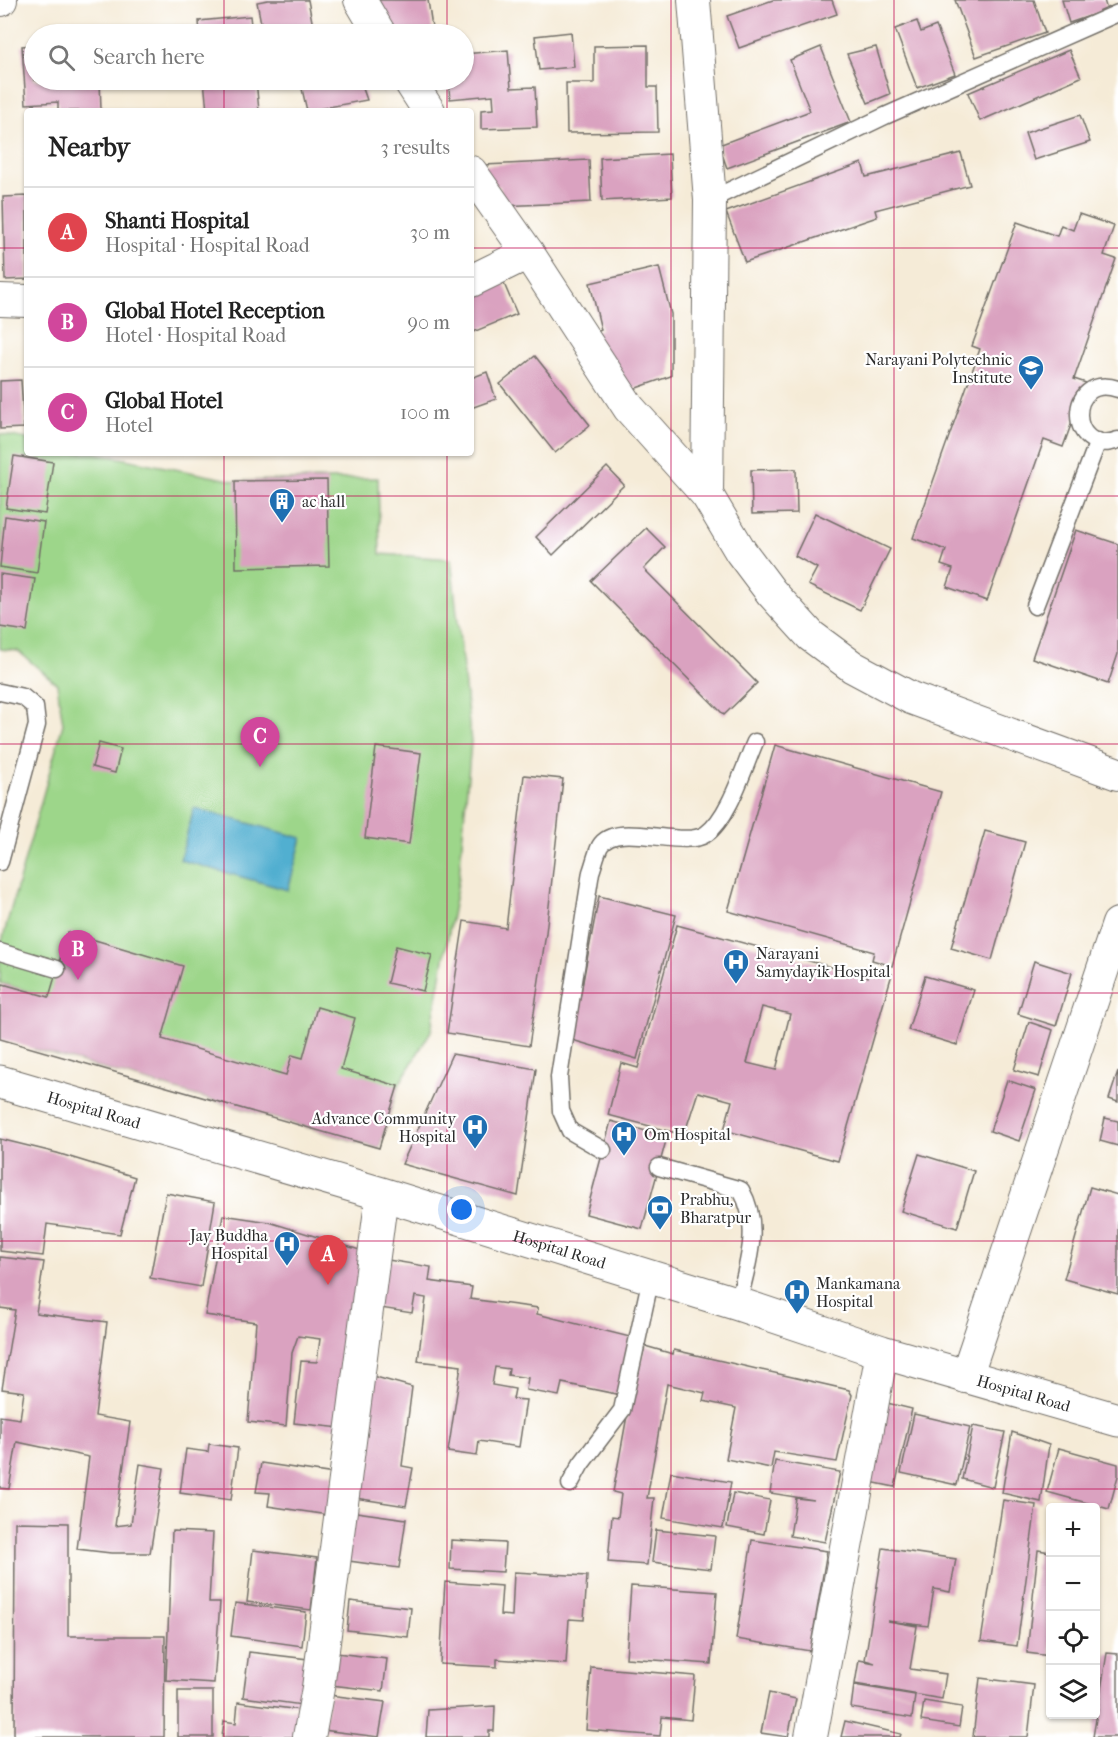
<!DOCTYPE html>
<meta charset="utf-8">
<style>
:root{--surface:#fff;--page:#f6f6f6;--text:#222;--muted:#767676;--line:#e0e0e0;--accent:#0b8043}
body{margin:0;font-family:"IM FELL French Canon",serif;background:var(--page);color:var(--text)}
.controls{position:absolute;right:18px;bottom:18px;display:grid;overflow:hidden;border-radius:6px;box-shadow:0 2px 4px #0004}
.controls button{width:54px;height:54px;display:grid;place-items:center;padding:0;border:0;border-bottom:2px solid var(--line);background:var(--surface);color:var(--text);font:30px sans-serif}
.you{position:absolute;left:462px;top:1210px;width:21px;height:21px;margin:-15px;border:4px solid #fff;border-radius:50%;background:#1a73e8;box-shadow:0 0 0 9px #1a73e833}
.badge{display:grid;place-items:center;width:39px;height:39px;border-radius:50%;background:var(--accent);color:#fff;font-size:20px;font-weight:700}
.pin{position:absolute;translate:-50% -50px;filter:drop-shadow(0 2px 3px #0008)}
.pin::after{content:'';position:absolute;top:32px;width:21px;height:18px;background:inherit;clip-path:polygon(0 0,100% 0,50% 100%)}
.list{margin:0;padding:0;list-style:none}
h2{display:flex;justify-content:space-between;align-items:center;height:78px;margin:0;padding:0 24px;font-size:26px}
h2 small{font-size:20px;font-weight:400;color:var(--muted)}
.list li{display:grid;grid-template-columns:39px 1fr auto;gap:18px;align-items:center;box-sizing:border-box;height:90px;padding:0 24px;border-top:2px solid var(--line)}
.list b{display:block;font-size:22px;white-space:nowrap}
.list p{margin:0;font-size:20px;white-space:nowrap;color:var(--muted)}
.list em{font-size:20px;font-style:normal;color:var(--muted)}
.icon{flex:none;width:33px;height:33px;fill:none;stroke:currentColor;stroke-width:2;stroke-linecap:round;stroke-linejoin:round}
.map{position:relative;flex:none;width:1118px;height:1737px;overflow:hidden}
.search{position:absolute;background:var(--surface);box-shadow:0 2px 4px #0004;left:24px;top:24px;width:450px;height:66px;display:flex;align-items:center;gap:15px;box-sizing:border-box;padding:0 21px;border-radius:33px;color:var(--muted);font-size:22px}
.panel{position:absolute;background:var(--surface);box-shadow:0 2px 4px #0004;left:24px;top:108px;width:450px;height:348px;border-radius:6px}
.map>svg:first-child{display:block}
.green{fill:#9dd68a;stroke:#64805a;stroke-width:1.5}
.water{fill:#51afd0;stroke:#3e6d7e;stroke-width:1.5}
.building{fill:#daa2c0;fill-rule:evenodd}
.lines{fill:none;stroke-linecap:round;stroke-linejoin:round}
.service-casing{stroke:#726e67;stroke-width:19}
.minor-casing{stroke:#726e67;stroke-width:34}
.tertiary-casing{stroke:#726e67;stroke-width:35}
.service{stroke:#fff;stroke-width:16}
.minor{stroke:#fff;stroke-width:32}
.tertiary{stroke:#fff;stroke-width:33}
.grid{fill:none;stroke:#c2185b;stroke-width:1.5;stroke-opacity:0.55}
.labels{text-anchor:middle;stroke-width:4.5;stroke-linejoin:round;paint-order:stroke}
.poi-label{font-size:16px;fill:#2b2b2b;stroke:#fff;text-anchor:start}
.street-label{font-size:16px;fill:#2b2b2b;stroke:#fff}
</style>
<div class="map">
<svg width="1118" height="1737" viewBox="0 0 1118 1737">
<rect width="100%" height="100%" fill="#fff"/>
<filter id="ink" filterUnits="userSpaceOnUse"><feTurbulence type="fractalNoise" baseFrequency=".0167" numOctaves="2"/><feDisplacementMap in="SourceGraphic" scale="12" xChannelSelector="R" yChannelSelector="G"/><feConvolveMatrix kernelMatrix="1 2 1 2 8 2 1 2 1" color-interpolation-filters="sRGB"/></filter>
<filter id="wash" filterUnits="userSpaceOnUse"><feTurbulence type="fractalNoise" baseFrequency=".008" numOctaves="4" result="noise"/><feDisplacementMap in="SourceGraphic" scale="24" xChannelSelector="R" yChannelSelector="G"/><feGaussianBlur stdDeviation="1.35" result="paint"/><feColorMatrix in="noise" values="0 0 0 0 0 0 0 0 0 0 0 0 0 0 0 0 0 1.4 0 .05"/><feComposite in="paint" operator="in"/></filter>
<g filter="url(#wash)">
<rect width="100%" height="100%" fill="#f5ebd7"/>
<polygon class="green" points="0,434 27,439 27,453 95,453 235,481 378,478 380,554 451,559 471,742 459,877 431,1031 398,1086 379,1148 34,1049 48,997 0,983 0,948 63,724 57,684 18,651 0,649"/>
<polygon class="water" points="194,808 302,838 288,890 180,860"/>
<g id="blocks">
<g class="building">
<polygon points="268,0 308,0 314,32 263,34 257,2"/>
<polygon points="368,0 428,0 433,34 384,34"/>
<polygon points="773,0 832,0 837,14 739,48 727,16"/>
<polygon points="955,0 1034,0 1045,33 976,57"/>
<polygon points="1062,0 1104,0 1107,10 1069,23"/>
<polygon points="250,16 252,34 200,34 199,21"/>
<polygon points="917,21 921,32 936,26 955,74 917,88 895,29"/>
<polygon points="571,32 574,67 539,70 535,36"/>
<polygon points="34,45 34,80 100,80 101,111 58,111 58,102 26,104 22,46"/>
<polygon points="648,45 648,87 657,87 658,132 567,133 566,83 594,83 594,46"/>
<polygon points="821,47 851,122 727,168 719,145 810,111 790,60"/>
<polygon points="876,47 890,94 868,103 847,54"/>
<polygon points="508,50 511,88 535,87 537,127 481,129 481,110 494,109 493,95 450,99 448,80 464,80 464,54"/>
<polygon points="1069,50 1081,77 980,121 968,93"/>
<polygon points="204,80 256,80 259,111 207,111"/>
<polygon points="300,80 360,80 367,100 307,111"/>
<polygon points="1080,115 1090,142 1034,160 1025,133"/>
<polygon points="961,153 970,185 875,210 877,217 745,262 726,212 862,163 866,177"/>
<polygon points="670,154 672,197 602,201 600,158"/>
<polygon points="589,160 591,202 501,206 500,186 485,187 484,165"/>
<polygon points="27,196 27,279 5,280 3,197"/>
<polygon points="1079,214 1114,226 1104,255 1116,259 1074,379 1086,383 1063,447 1044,440 987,601 947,587 953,569 941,565 946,550 913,538 980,349 972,346 1017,222 1057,236 1061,225 1073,230"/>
<polygon points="659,267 671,314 671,376 622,393 592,334 601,330 590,283"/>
<polygon points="502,279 517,314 471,333 471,292"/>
<polygon points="535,356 590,425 555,453 500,384"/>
<polygon points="487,372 496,399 471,408 471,378"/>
<polygon points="21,380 24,428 0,429 0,381"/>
<polygon points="14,456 53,462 45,514 6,508"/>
<polygon points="607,467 624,485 553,555 536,537"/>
<polygon points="796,469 797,513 752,514 751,470"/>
<polygon points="327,480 329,566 236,568 235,481"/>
<polygon points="815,513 890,549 860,610 808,585 817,568 795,556"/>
<polygon points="5,516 44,522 37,573 0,567"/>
<polygon points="646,528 665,547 644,569 757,683 724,715 591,581"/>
<polygon points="1076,530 1118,544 1118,654 1108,684 1032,658"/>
<polygon points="0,574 35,579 27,631 0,627"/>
<polygon points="99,743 121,749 115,773 92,767"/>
<polygon points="775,745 941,792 892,966 872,960 874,952 728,911"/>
<polygon points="376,747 421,753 409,844 365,838"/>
<polygon points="524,775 563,779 546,933 529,1046 447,1033 464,921 506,928"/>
<polygon points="985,831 1025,842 992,960 951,948"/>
<polygon points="599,896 676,915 637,1059 572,1040"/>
<path d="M 677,925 L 868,977 L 871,968 L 892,974 L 838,1161 L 724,1130 L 732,1101 L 698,1092 L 684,1135 L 608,1115 L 621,1063 L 638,1068 ZM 762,1007 L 790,1014 L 776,1070 L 747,1063 Z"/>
<polygon points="68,932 183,966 162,1039 286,1075 292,1055 303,1058 317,1007 355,1018 341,1069 398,1086 379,1148 0,1039 0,994 3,984 49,997"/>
<polygon points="396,946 432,955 423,991 387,983"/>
<polygon points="1034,961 1072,973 1056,1026 1018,1014"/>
<polygon points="925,976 974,990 957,1045 908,1030"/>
<polygon points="1029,1022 1053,1030 1039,1077 1014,1070"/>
<polygon points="452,1054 536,1069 518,1196 402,1164"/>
<polygon points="1118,1072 1118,1102 1109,1099"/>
<polygon points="1007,1080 1036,1090 1019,1141 990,1131"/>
<polygon points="1105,1118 1118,1121 1118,1146 1100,1141"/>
<polygon points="611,1121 667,1137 642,1229 586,1214"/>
<polygon points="0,1139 57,1153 135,1177 120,1234 47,1224 43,1256 0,1251"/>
<polygon points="919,1154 974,1171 957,1228 901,1211"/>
<polygon points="1090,1187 1118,1195 1118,1294 1064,1279"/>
<polygon points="166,1193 215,1202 201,1287 150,1278"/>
<polygon points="223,1215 269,1222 363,1251 341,1428 294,1423 301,1361 317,1362 320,1339 298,1336 292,1353 286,1426 248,1422 256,1322 205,1315"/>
<polygon points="0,1257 44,1262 36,1313 107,1322 95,1416 130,1422 115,1526 131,1524 140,1464 164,1468 150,1553 111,1553 77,1549 89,1457 17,1442 9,1489 0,1488 0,1416 20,1419 24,1392 2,1389 15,1310 0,1308"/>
<polygon points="382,1259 431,1267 429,1281 472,1287 470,1299 538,1308 537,1314 630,1337 621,1395 562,1383 559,1396 526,1390 528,1378 508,1375 509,1369 495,1367 492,1385 515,1389 513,1399 526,1400 519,1447 479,1441 477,1456 448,1452 461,1366 418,1361 426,1298 415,1296 412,1313 374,1307"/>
<polygon points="645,1346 673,1354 674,1350 849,1390 852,1395 837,1462 774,1452 771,1468 726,1459 736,1408 703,1401 705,1393 667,1384 647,1498 654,1498 647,1565 608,1562 612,1516 618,1517 621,1494 613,1492 629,1405"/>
<polygon points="365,1374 412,1387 402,1466 413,1468 406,1506 349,1497"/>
<polygon points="887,1403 912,1409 895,1487 870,1482"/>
<polygon points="914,1414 970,1427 957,1485 901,1473"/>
<polygon points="973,1426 1005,1432 993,1487 962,1479"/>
<polygon points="1012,1432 1049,1445 1041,1502 1002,1493"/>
<polygon points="209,1444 238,1448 231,1500 180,1493 186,1449 208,1452"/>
<polygon points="1059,1448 1118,1464 1118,1476 1109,1509 1047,1492"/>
<polygon points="775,1461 840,1472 825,1542 790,1536 796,1498 814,1500 770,1493"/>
<polygon points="261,1463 334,1474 328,1515 268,1506 270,1493 256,1492"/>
<polygon points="671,1472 731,1482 723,1528 663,1518"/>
<polygon points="733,1493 770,1500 764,1534 727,1527"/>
<polygon points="1003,1500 1036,1505 1017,1646 981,1641"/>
<polygon points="349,1511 406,1519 399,1568 342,1560"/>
<polygon points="15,1522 68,1523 68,1636 165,1636 164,1737 14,1737"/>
<polygon points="656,1530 715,1536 711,1569 652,1562"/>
<polygon points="172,1531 213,1533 209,1602 220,1602 214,1683 166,1680"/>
<polygon points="451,1540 505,1543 503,1572 450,1569"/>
<polygon points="752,1540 827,1551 810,1651 736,1639"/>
<polygon points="883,1548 956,1559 950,1592 934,1589 928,1626 888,1621 917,1626 910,1669 946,1674 942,1699 855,1684 859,1660 875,1663 865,1660"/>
<polygon points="253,1550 317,1558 311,1610 247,1602"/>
<polygon points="1038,1550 1050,1552 1050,1656 1027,1653"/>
<polygon points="514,1572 587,1576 584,1620 569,1619 566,1664 497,1659 497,1667 440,1664 445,1582 502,1586 500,1615 512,1616"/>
<polygon points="631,1586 717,1592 711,1664 626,1658"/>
<polygon points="350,1601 411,1608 408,1637 347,1630"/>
<polygon points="235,1603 306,1612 302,1646 231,1636"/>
<polygon points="249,1652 308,1659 302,1705 243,1697"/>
<polygon points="336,1653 387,1659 383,1691 331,1685"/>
<polygon points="1107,1653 1118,1654 1118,1737 1093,1737"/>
<polygon points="591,1667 695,1676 691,1720 662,1717 660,1736 586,1730"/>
<polygon points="980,1678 1034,1685 1028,1737 973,1737"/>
<polygon points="854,1685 915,1695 912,1718 851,1708"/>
<rect x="178" y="1691" width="35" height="46"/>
<polygon points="769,1693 796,1699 788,1737 761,1733"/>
<polygon points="329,1695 385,1702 379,1737 323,1730"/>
<polygon points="924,1701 962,1707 959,1727 921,1721"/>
<polygon points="238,1702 300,1710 296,1737 222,1737 224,1721 236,1723"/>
<polygon points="495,1706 494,1731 489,1731 489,1737 426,1737 428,1710"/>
<polygon points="845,1721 901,1734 900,1737 841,1737"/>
</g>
</g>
</g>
<g filter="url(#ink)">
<use href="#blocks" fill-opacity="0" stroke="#726e67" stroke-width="1.5"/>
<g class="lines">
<g class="service-casing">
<g id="service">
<polyline points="710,200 885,116 1118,13"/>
<path d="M 1118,389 C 1065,371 1067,459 1118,440"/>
<polyline points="1035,606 1098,441"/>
<polyline points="0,692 23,697 35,707 37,725 0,862"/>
<polyline points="0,952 57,969"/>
<path d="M 603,1150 L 570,1131 L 561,1111 L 559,1077 L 591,872 C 594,864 596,854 600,846 C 616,819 683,850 706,834 C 729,818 744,767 755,742"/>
<path d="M 659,1167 L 741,1190 C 762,1227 747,1265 738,1304"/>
<polyline points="570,1484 581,1464 622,1410 651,1277"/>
</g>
</g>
<g class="minor-casing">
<g id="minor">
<polyline points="0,0 1,0"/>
<polyline points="360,0 380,34"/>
<polyline points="694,0 710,200 707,495"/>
<polyline points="409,80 429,111"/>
<polyline points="471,172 528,253 629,408 707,495 741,552 771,592 811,636 853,667 911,698 1118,774"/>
<polyline points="471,281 528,253"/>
<polyline points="0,300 27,301"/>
<polyline points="966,1377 1118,924"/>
<polyline points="309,1737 318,1688 382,1194"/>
<polyline points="811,1737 882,1352"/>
</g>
</g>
<g class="tertiary-casing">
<g id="tertiary">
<path id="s1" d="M 0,1082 L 382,1194 L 738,1304 L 882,1352 L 1118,1420"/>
</g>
</g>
<use href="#service" class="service"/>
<use href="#minor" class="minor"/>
<use href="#tertiary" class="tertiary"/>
</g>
</g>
<path class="grid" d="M 224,0 L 224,34M 447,0 L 447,34M 671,0 L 671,1737M 894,0 L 894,1737M 224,80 L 224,111M 447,80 L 447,111M 0,248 L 27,248M 471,248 L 1118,248M 224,453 L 224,1737M 447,453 L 447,1737M 0,496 L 1118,496M 0,744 L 1118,744M 0,993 L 1118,993M 0,1241 L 1118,1241M 0,1489 L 1118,1489"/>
<defs>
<g id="school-pin" transform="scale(1.35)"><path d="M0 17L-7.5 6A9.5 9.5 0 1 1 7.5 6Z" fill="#1f6fb2" stroke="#fff"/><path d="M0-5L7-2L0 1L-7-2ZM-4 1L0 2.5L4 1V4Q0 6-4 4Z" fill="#fff"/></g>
<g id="building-pin" transform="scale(1.35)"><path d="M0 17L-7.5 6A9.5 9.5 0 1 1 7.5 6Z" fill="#1f6fb2" stroke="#fff"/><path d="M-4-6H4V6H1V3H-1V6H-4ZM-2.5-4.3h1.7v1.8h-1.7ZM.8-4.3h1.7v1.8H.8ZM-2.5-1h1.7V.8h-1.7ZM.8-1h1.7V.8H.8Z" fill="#fff"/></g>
<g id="hospital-pin" transform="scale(1.35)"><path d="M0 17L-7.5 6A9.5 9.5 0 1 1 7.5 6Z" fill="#1f6fb2" stroke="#fff"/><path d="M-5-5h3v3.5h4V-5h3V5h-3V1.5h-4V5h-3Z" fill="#fff"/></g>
<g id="bank-pin" transform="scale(1.35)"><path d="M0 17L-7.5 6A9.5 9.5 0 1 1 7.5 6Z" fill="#1f6fb2" stroke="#fff"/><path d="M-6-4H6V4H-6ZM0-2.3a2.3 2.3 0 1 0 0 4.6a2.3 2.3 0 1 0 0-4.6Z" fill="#fff"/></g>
</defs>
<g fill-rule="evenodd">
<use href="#school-pin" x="1031" y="368"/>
<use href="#building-pin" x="282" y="501"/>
<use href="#hospital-pin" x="736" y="962"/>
<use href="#hospital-pin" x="475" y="1127"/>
<use href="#hospital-pin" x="624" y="1134"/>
<use href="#bank-pin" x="660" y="1208"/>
<use href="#hospital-pin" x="287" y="1244"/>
<use href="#hospital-pin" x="797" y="1292"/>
</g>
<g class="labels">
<g class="poi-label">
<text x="1012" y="365" text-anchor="end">Narayani Polytechnic<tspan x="1012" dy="18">Institute</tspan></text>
<text x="302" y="507">ac hall</text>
<text x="756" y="959">Narayani<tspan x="756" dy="18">Samydayik Hospital</tspan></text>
<text x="456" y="1124" text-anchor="end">Advance Community<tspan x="456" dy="18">Hospital</tspan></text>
<text x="644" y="1140">Om Hospital</text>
<text x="680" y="1205">Prabhu,<tspan x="680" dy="18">Bharatpur</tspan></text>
<text x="268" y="1241" text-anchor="end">Jay Buddha<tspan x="268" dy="18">Hospital</tspan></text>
<text x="816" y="1289">Mankamana<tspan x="816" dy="18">Hospital</tspan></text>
</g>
<g class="street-label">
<text dy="6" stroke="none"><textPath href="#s1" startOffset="98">Hospital Road</textPath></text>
<text dy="6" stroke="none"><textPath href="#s1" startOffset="584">Hospital Road</textPath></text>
<text dy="6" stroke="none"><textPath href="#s1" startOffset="1070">Hospital Road</textPath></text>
</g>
</g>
</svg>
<div class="controls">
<button>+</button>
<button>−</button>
<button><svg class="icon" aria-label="locate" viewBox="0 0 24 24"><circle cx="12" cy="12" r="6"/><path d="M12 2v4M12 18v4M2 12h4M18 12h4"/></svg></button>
<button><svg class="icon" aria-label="layers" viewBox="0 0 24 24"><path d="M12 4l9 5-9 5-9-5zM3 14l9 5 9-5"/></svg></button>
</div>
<div class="you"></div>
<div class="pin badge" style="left:328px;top:1285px;background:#e0444e">A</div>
<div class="pin badge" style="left:78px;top:980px;background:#d1479c">B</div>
<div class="pin badge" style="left:260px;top:767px;background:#d1479c">C</div>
<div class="search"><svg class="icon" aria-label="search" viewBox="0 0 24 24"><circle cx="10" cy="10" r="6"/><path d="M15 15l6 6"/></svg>Search here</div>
<section class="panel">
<h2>Nearby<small>3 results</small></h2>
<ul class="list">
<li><span class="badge" style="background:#e0444e">A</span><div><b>Shanti Hospital</b><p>Hospital · Hospital Road</p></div><em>30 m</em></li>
<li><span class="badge" style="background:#d1479c">B</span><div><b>Global Hotel Reception</b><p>Hotel · Hospital Road</p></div><em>90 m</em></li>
<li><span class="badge" style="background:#d1479c">C</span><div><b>Global Hotel</b><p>Hotel</p></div><em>100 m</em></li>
</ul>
</section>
</div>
